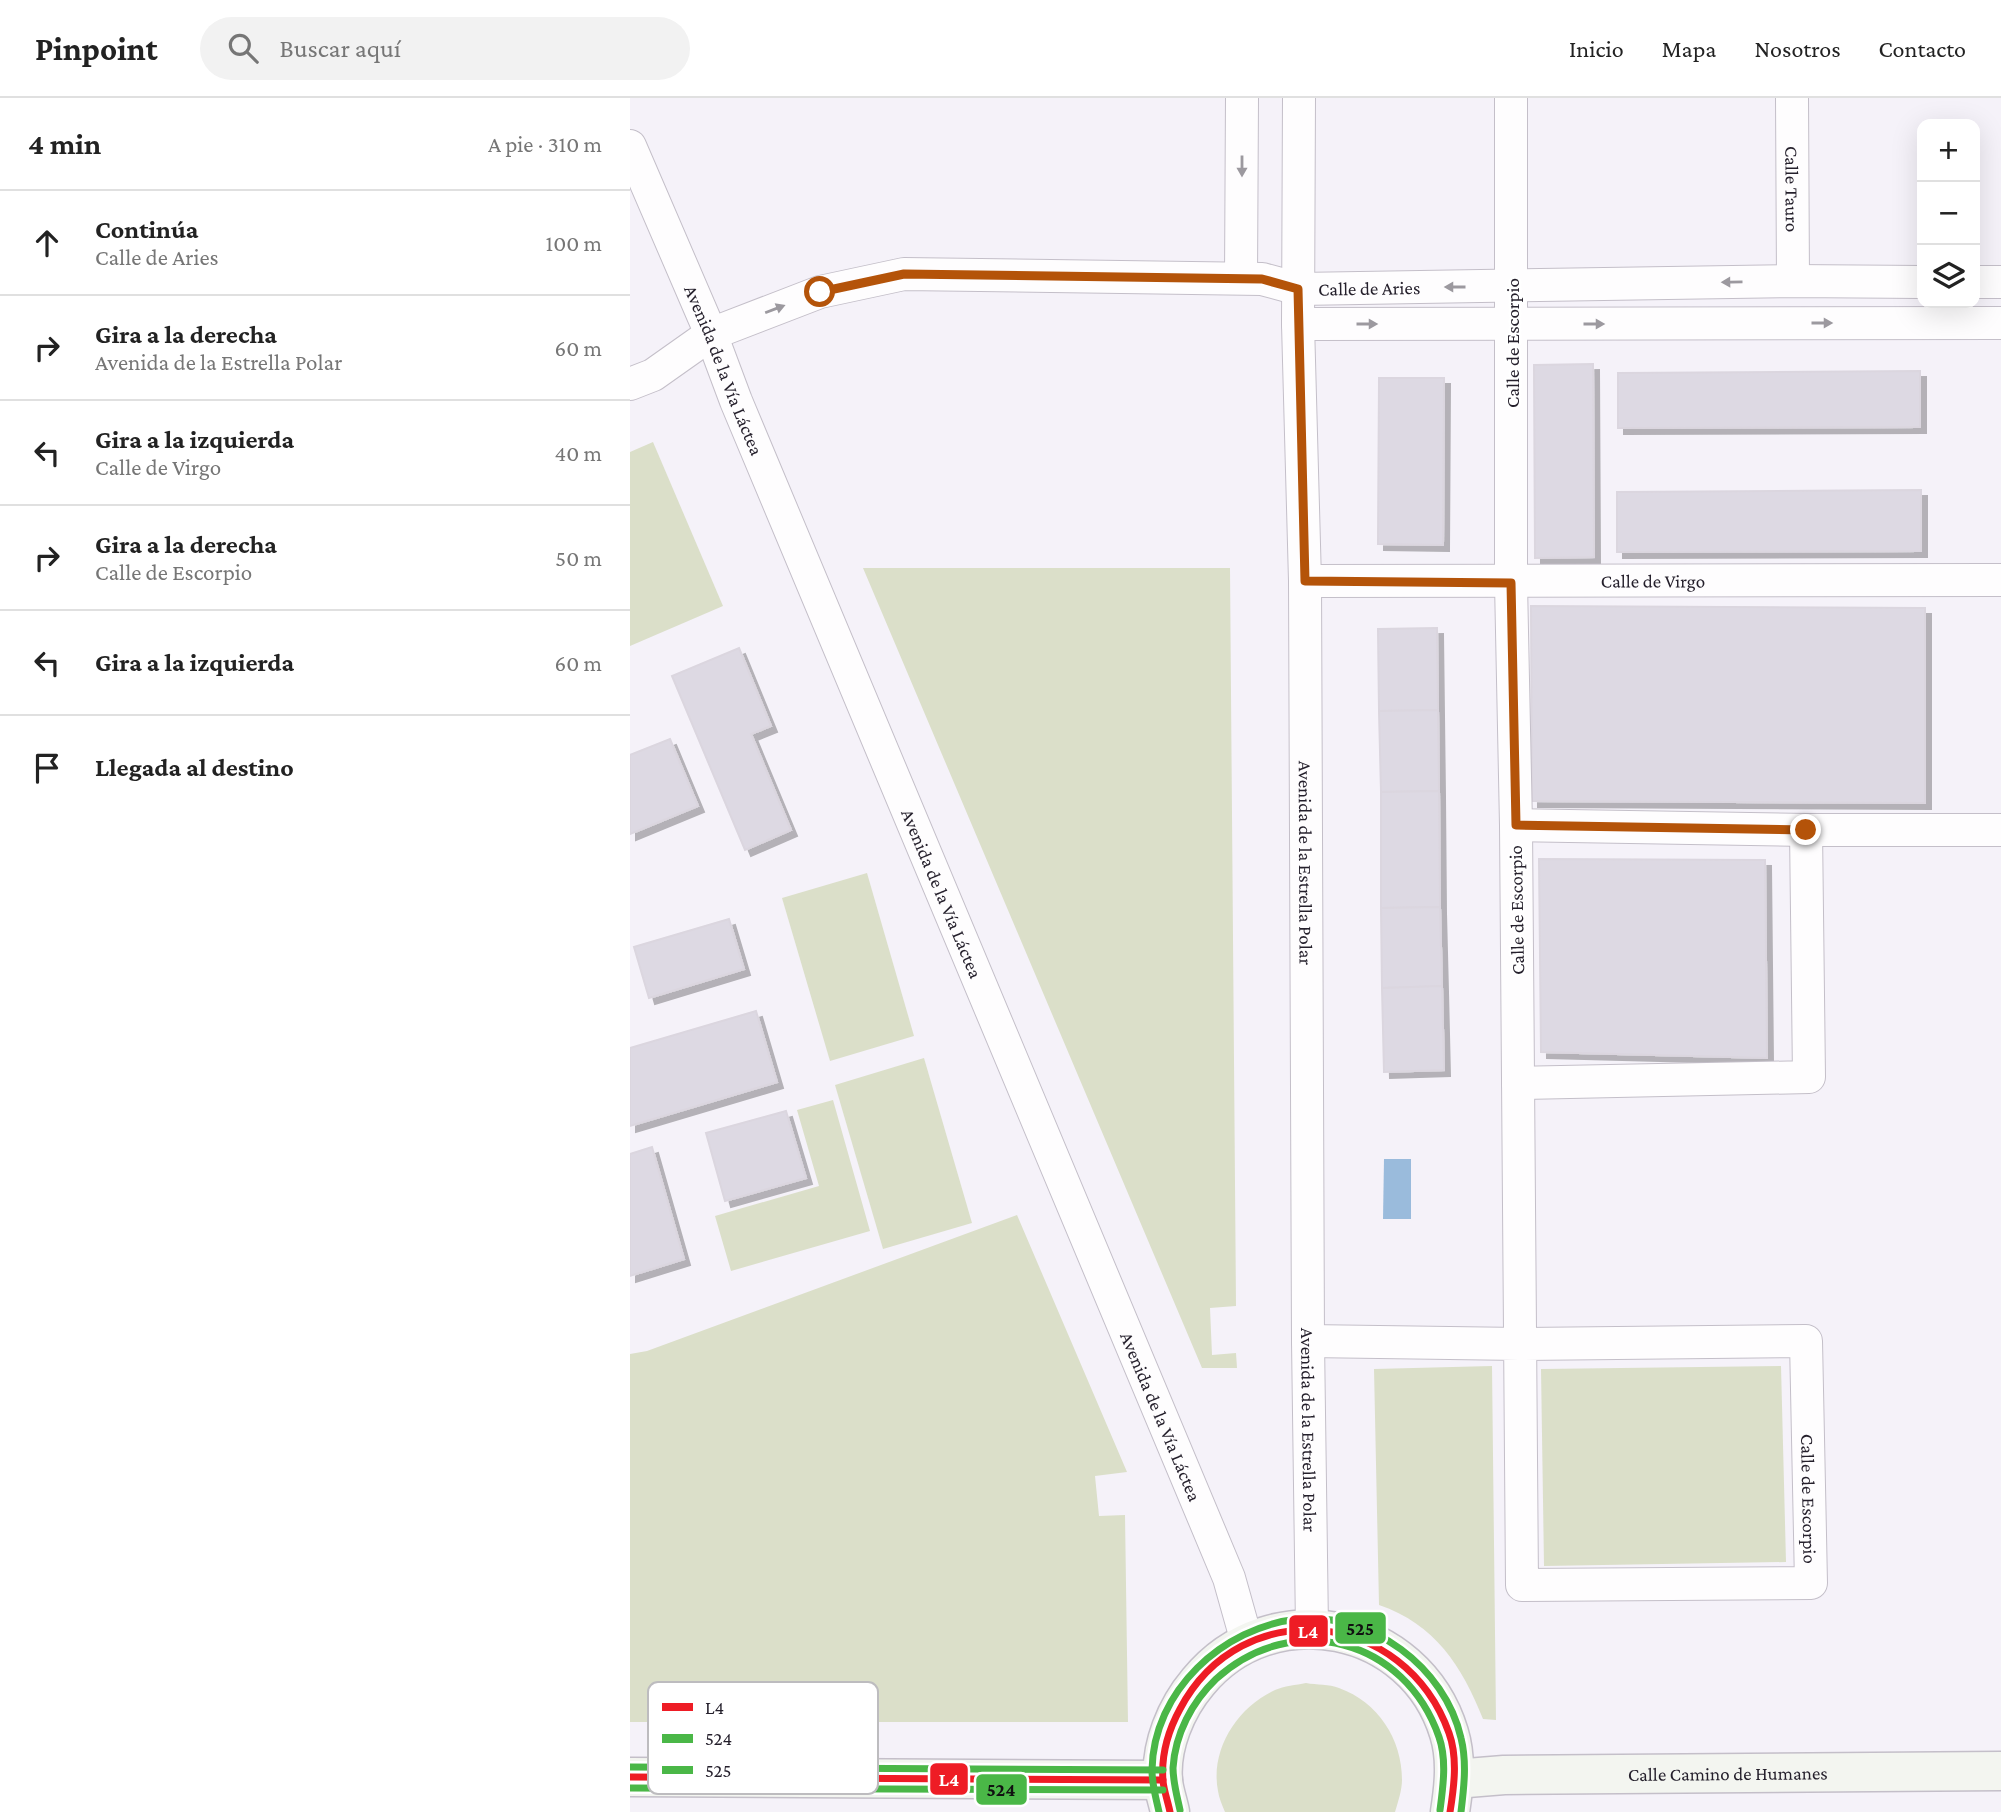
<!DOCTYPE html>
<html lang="es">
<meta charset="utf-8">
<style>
:root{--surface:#fff;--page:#f2f2f2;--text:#222;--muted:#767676;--line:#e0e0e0}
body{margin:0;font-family:"Crimson Pro",serif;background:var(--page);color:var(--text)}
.controls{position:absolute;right:21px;top:21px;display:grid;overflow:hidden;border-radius:14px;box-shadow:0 7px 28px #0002}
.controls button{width:63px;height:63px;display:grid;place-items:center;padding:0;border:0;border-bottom:2px solid var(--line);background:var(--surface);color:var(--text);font:35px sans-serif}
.stop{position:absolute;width:21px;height:21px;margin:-16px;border:5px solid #b45309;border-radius:50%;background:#fff}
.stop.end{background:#b45309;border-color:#fff;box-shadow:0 2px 7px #0008}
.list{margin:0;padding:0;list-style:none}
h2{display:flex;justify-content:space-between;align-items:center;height:91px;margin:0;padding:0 28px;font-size:30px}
h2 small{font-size:23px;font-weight:400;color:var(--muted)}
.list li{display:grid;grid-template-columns:46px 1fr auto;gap:21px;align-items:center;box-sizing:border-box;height:105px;padding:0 28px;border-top:2px solid var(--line)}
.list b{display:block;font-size:26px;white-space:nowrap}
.list p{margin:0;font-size:23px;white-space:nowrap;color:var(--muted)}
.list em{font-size:23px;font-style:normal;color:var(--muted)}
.icon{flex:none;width:38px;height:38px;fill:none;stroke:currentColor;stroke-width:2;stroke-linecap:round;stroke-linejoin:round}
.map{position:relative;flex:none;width:1371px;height:1714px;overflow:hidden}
header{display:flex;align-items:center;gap:42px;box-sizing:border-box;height:98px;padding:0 35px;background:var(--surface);border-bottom:2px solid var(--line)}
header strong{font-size:33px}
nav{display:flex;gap:38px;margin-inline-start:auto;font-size:24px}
.search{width:490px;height:63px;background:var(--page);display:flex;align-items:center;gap:18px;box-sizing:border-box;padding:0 24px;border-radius:38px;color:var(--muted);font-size:26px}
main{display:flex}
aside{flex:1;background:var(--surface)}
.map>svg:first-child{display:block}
.green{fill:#dbdfc9}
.water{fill:#9abbdc}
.building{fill:#ddd9e3;stroke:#dbd6df;stroke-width:2;filter:url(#shadow)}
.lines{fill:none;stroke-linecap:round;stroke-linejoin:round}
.street-casing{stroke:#c4bfc9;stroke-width:34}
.secondary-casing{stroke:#c4bfc9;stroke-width:41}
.street{stroke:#fefdfe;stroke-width:32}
.secondary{stroke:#f3f5f0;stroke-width:38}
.bus-1-casing{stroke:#fff;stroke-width:12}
.bus-2-casing{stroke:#fff;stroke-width:12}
.bus-3-casing{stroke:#fff;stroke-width:12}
.bus-1{stroke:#ee1c25;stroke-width:7}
.bus-2{stroke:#4ab747;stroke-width:7}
.bus-3{stroke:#4ab747;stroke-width:7}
.oneway{fill:#9c999f}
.route{stroke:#b45309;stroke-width:9}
.labels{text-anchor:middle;stroke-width:5;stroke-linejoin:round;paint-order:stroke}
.street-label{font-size:19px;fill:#241f2b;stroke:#fff}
.key{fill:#fff;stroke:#bdbcbf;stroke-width:2}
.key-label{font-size:19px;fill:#241f2b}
.line-badge{stroke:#fff;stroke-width:2.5}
.badge-label{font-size:19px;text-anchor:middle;font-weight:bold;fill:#fff}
.pale-badge-label{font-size:19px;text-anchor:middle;font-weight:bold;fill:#111}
</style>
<header>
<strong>Pinpoint</strong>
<div class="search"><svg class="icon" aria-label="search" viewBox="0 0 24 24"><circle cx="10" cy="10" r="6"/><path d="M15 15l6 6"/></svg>Buscar aquí</div>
<nav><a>Inicio</a><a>Mapa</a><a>Nosotros</a><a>Contacto</a></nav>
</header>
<main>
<aside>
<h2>4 min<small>A pie · 310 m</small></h2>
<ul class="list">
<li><svg class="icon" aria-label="ahead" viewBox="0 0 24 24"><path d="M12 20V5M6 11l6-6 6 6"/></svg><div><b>Continúa</b><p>Calle de Aries</p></div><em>100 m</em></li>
<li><svg class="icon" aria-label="right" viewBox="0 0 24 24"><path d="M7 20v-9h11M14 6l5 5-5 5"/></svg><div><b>Gira a la derecha</b><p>Avenida de la Estrella Polar</p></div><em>60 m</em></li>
<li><svg class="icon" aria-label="left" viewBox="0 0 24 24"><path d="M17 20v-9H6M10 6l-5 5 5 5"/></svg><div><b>Gira a la izquierda</b><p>Calle de Virgo</p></div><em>40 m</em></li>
<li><svg class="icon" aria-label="right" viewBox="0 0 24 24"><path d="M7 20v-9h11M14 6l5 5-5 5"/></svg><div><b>Gira a la derecha</b><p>Calle de Escorpio</p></div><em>50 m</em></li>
<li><svg class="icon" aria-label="left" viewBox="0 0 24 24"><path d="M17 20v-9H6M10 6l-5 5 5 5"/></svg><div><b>Gira a la izquierda</b></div><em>60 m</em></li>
<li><svg class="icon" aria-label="arrive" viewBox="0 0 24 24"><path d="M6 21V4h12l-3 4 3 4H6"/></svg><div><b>Llegada al destino</b></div></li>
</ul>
</aside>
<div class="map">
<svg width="1371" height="1714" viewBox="0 0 1371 1714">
<defs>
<filter id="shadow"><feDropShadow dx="6" dy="6" stdDeviation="0" flood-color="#0004"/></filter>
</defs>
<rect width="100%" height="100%" fill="#f5f2f9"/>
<g class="green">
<polygon points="23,344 93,508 0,548 0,354"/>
<polygon points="233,470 600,470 606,1208 580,1210 582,1257 606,1255 607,1270 572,1270"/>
<polygon points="237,775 284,938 200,963 152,800"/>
<polygon points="294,960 342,1125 253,1151 205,987"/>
<polygon points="203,1002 240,1133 101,1173 85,1118 189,1088 167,1012"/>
<polygon points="387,1117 497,1374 465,1378 469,1418 495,1417 498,1624 0,1624 0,1256 17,1253"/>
<path d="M 862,1268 L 866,1622 L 853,1621 C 832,1568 805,1526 749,1507 L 744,1271 Z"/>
<polygon points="1151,1268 1156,1464 914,1468 911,1271"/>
<path d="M 676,1585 C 687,1587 699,1586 709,1590 C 748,1604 772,1641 772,1682 C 772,1692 768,1704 765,1714 L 595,1714 C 592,1707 589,1700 588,1693 C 580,1652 607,1609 645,1592 C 654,1588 666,1587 676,1585 Z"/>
</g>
<polygon class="water" points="754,1061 781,1061 781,1121 753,1121"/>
<g class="building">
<polygon points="963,266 964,459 905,460 904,267"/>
<polygon points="1290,273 1290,329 988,330 988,275"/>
<polygon points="749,280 814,280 813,447 748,446"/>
<polygon points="1291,392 1291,453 987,454 987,394"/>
<polygon points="901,508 1295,510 1295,705 902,703"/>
<polygon points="807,530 808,612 749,613 748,531"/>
<polygon points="109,550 141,628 121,636 161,732 115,752 42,578"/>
<polygon points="808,612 809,693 751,694 749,613"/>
<polygon points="40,641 68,708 0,736 0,657"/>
<polygon points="809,693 810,809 751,810 751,694"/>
<polygon points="909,761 1135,762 1137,960 911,954"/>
<polygon points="810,809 812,888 752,890 751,810"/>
<polygon points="99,821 114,871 19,900 4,849"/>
<polygon points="812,888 814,972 754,974 752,890"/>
<polygon points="126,913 147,984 0,1028 0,950"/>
<polygon points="156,1013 176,1080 95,1103 76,1035"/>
<polygon points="22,1049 54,1161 0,1178 0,1056"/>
</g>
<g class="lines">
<g class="street-casing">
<g id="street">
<path id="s1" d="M 669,0 L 668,226 L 675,483 L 678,1243 L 682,1530"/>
<path id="s2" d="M 1162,0 L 1163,183"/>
<path id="s3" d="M 0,48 L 81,236 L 106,303 L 599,1480 L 617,1544"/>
<polyline points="611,180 612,0"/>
<polyline points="1345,184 1371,184"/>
<polyline points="668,226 1371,225"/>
<path id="s4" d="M 0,286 L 23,277 L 81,236 L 190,194 L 274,176 L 632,181 L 669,191 L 1163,183 L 1292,184"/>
<path id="s5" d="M 675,483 L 1371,482"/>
<polyline points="886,727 1176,732 1371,732"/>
<polyline points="888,985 1179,979 1176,732"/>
<path id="s6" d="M 678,1243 L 890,1246 L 1176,1243 L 1181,1485 L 892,1487 L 886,727 L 881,485 L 881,0"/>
</g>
</g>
<g class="secondary-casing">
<g id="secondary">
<polyline points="0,1679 533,1682"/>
<path id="s7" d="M 825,1681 L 874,1677 L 1371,1673"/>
<path d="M 540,1714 C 538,1704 534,1693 533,1683 C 530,1648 546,1610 568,1584 C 641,1495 785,1523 819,1635 C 827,1661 824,1688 820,1714"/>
</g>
</g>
<use href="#street" class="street"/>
<use href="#secondary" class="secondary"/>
<g class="bus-1-casing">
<g id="bus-1">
<polyline points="0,1679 533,1682"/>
<path d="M 540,1714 C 538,1704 534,1693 533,1683 C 531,1658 538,1633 550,1611 C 612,1494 775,1511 819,1635 C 828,1660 824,1689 820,1714"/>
</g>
</g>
<g class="bus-2-casing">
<g id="bus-2">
<polyline points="0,1690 533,1692"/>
<path d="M 550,1712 C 547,1698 543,1684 543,1670 C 545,1636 562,1604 586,1581 C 663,1511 775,1541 809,1639 C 817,1662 813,1689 810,1712"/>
</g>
</g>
<g class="bus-3-casing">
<g id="bus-3">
<polyline points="0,1669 533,1672"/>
<path d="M 529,1714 C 526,1700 522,1687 522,1672 C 523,1593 593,1529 668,1521 C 741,1514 815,1569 831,1640 C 837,1664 834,1689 831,1714"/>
</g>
</g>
<use href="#bus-1" class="bus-1"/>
<use href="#bus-2" class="bus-2"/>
<use href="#bus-3" class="bus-3"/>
</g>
<defs><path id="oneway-solid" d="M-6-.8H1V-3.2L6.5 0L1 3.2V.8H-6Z" transform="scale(1.75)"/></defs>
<g class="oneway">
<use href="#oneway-solid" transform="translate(612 68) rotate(90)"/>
<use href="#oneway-solid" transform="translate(1102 184) rotate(179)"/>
<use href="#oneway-solid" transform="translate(825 189) rotate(180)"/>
<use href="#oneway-solid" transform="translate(145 211) rotate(-21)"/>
<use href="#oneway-solid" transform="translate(1192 225)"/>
<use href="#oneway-solid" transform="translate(737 226)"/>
<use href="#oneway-solid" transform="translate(964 226)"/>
</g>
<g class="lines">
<polyline class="route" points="190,194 274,176 632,181 668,191 675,483 881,485 886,727 1176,732"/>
</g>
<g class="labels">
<g class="street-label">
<text dy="7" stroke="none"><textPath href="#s2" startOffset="91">Calle Tauro</textPath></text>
<text dy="7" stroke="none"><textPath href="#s4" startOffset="765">Calle de Aries</textPath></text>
<text transform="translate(882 245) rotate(-90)" y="7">Calle de Escorpio</text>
<text dy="7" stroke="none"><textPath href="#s3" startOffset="243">Avenida de la Vía Láctea</textPath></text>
<text dy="7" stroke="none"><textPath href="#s5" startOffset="348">Calle de Virgo</textPath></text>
<text dy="7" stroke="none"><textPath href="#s1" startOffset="765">Avenida de la Estrella Polar</textPath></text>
<text dy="7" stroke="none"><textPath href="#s3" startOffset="810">Avenida de la Vía Láctea</textPath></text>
<text transform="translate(886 812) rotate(-91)" y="7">Calle de Escorpio</text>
<text dy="7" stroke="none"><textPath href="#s3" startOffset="1377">Avenida de la Vía Láctea</textPath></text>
<text dy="7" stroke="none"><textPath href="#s1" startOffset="1332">Avenida de la Estrella Polar</textPath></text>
<text dy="7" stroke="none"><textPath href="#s6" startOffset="656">Calle de Escorpio</textPath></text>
<text dy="7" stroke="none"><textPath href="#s7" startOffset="273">Calle Camino de Humanes</textPath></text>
</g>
</g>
<rect x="18" y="1584" width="230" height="112" rx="10" class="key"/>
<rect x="32" y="1605" width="31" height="8" fill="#ee1c25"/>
<rect x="32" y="1636" width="31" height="9" fill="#4ab747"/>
<rect x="32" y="1668" width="31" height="8" fill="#4ab747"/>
<g class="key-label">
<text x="75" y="1616">L4</text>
<text x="75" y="1647">524</text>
<text x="75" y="1679">525</text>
</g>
<g class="line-badge">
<rect x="704" y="1513" width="53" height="34" rx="7" fill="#4ab747"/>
<rect x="658" y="1516" width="41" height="34" rx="7" fill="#ee1c25"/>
<rect x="299" y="1664" width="40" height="34" rx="7" fill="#ee1c25"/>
<rect x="345" y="1675" width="53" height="33" rx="7" fill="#4ab747"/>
</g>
<g class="badge-label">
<text x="678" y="1540">L4</text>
<text x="319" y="1688">L4</text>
</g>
<g class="pale-badge-label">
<text x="730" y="1537">525</text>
<text x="371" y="1698">524</text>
</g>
</svg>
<div class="controls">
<button>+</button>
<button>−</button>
<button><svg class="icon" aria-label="layers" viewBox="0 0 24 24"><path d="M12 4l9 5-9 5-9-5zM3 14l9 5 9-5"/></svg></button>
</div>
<div class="stop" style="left:190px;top:194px"></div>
<div class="stop end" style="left:1176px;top:732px"></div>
</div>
</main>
